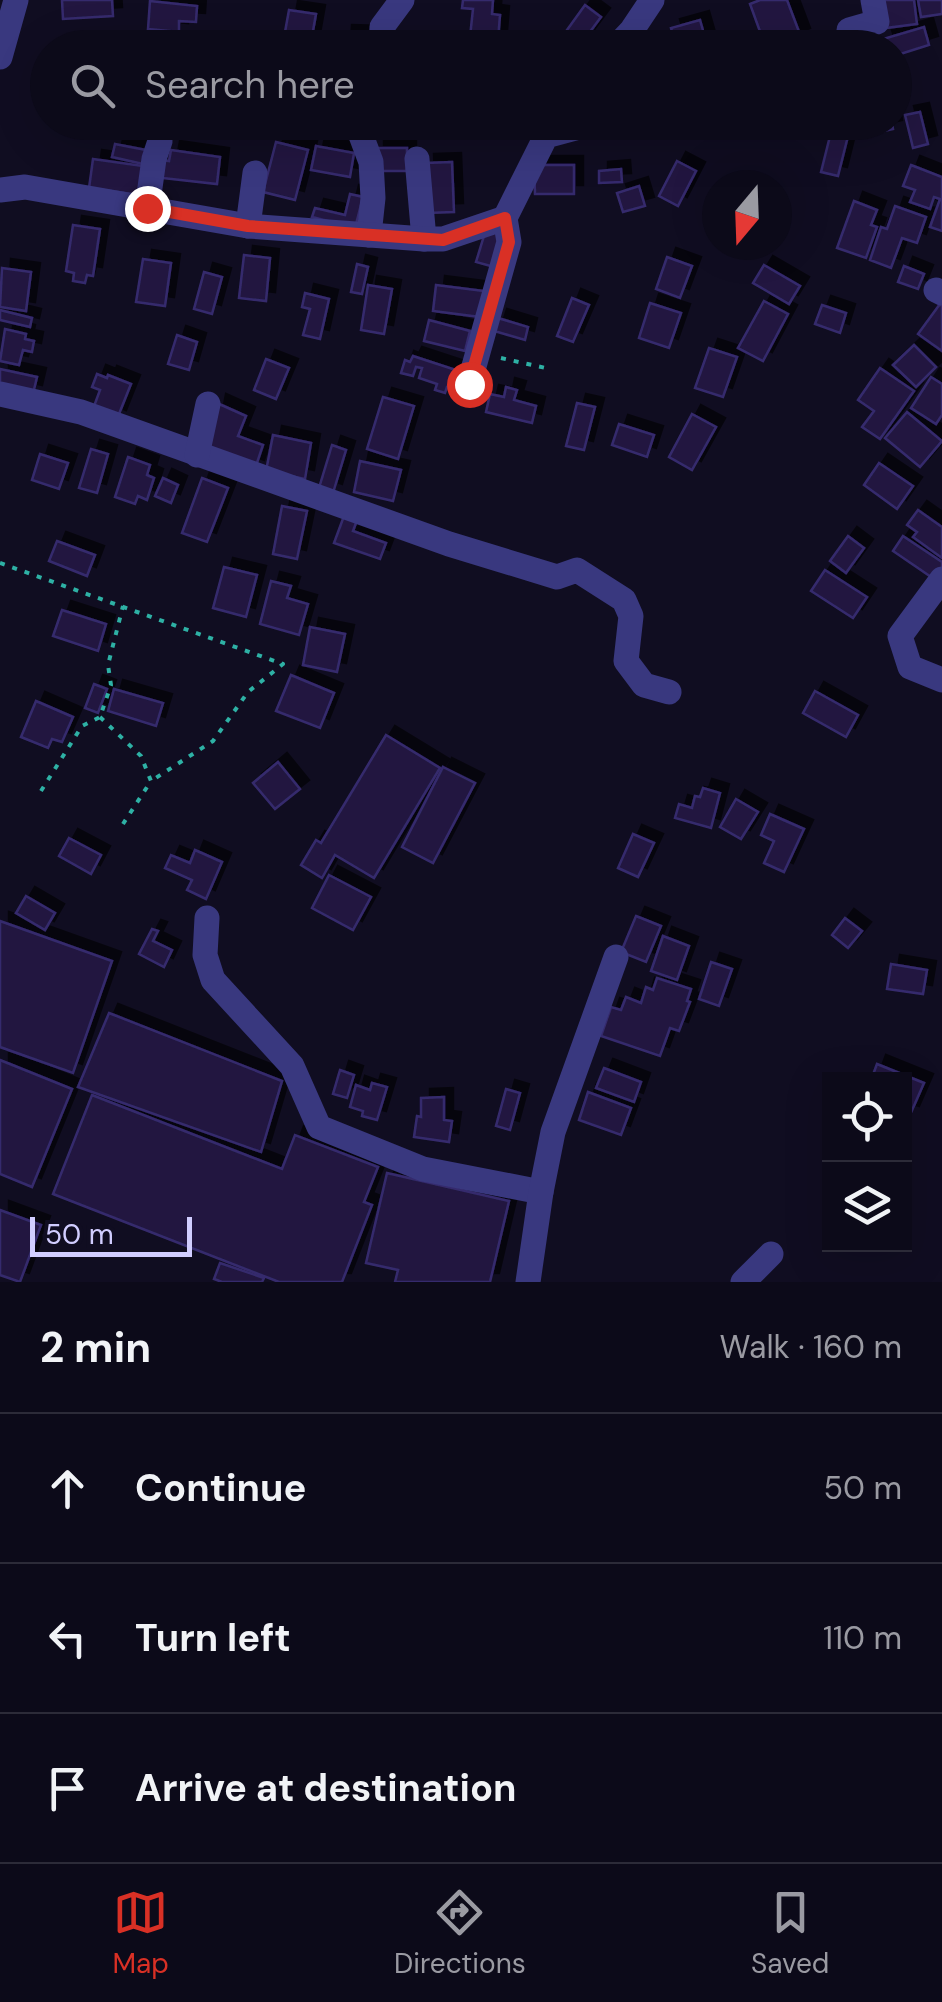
<!DOCTYPE html>
<meta charset="utf-8">
<style>
:root{--surface:#0c0a19;--page:#151322;--text:#f1f3f6;--muted:#9a9aa2;--line:#2c2b38;--accent:#d93025}
body{margin:0;font-family:"DM Sans",sans-serif;background:var(--page);color:var(--text)}
.controls{position:absolute;right:30px;bottom:30px;display:grid;overflow:hidden;border-radius:0px;box-shadow:0 10px 40px #0002}
.controls button{width:90px;height:90px;display:grid;place-items:center;padding:0;border:0;border-bottom:2px solid var(--line);background:var(--surface);color:var(--text);font:50px sans-serif}
.compass{position:absolute;left:702px;top:170px;width:90px;height:90px;border-radius:50%;background:var(--surface);box-shadow:0 10px 40px #0002;rotate:199deg}
.scale{position:absolute;left:30px;bottom:25px;width:162px;box-sizing:border-box;padding-left:10px;border:5px solid #d1cdff;border-top:0;font-size:28px;line-height:35px;white-space:nowrap;color:#d1cdff;-webkit-text-stroke:8px #100d21;paint-order:stroke}
.stop{position:absolute;width:30px;height:30px;margin:-22px;border:8px solid #d93025;border-radius:50%;background:#fff}
.stop.end{background:#d93025;border-color:#fff;box-shadow:0 2px 10px #0008}
.list{margin:0;padding:0;list-style:none}
h2{display:flex;justify-content:space-between;align-items:center;height:130px;margin:0;padding:0 40px;font-size:42px}
h2 small{font-size:32px;font-weight:400;color:var(--muted)}
.list li{display:grid;grid-template-columns:65px 1fr auto;gap:30px;align-items:center;box-sizing:border-box;height:150px;padding:0 40px;border-top:2px solid var(--line)}
.list b{display:block;font-size:38px;white-space:nowrap}
.list em{font-size:32px;font-style:normal;color:var(--muted)}
.icon{flex:none;width:55px;height:55px;fill:none;stroke:currentColor;stroke-width:2;stroke-linecap:round;stroke-linejoin:round}
.map{position:relative;flex:none;width:942px;height:1282px;overflow:hidden}
.search{position:absolute;background:var(--surface);box-shadow:0 10px 40px #0002;left:30px;right:30px;top:30px;height:110px;display:flex;align-items:center;gap:25px;box-sizing:border-box;padding:0 35px;border-radius:55px;color:var(--muted);font-size:38px}
.sheet{height:580px;background:var(--surface)}
nav{display:flex;justify-content:space-around;align-items:center;box-sizing:border-box;height:140px;border-top:2px solid var(--line);background:var(--surface);font-size:28px;color:var(--muted)}
nav a{display:grid;justify-items:center;gap:5px}
nav .on{color:var(--accent)}
.map>svg:first-child{display:block}
.building{fill:#201941;stroke:#362b6d;stroke-width:2.5;filter:url(#shadow)}
.lines{fill:none;stroke-linecap:round;stroke-linejoin:round}
.path{stroke:#2eb1a5;stroke-width:4;stroke-dasharray:5 8;stroke-linecap:butt}
.minor{stroke:#39387f;stroke-width:25}
.route{stroke:#d93025;stroke-width:12}
</style>
<div class="map">
<svg width="942" height="1282" viewBox="0 0 942 1282">
<defs>
<filter id="shadow"><feDropShadow dx="9" dy="-9" stdDeviation="0" flood-color="#0009"/></filter>
</defs>
<rect width="100%" height="100%" fill="#100d21"/>
<g class="building">
<polygon points="62,0 112,0 113,16 63,19"/>
<polygon points="463,0 493,0 492,14 500,15 498,40 470,37 473,9 462,8"/>
<polygon points="760,0 787,0 801,37 774,48 766,48 750,4"/>
<polygon points="883,0 914,0 917,24 886,28"/>
<polygon points="918,0 942,0 942,14 921,17"/>
<polygon points="150,1 197,6 196,22 179,21 179,32 148,29"/>
<polygon points="585,5 601,17 578,48 554,48"/>
<polygon points="289,10 316,14 310,48 293,48 294,46 283,43"/>
<polygon points="700,20 708,48 677,48 671,28"/>
<polygon points="924,27 929,45 894,56 894,48 886,48 883,39"/>
<polygon points="343,34 375,35 375,48 342,48"/>
<polygon points="920,112 928,144 913,148 905,115"/>
<polygon points="864,122 892,122 893,129 866,135"/>
<polygon points="831,132 848,136 838,176 821,172"/>
<polygon points="276,142 308,150 295,200 263,192"/>
<polygon points="115,144 146,150 143,164 112,157"/>
<polygon points="316,146 354,153 350,177 311,170"/>
<rect x="375" y="148" width="32" height="23"/>
<polygon points="171,150 220,157 217,184 153,177 156,159 169,161"/>
<polygon points="93,159 143,166 139,195 89,188"/>
<polygon points="677,161 696,171 678,206 659,196"/>
<polygon points="452,162 454,212 427,213 425,163"/>
<polygon points="534,165 574,165 574,194 535,194"/>
<polygon points="911,165 942,177 942,231 930,227 940,199 934,197 930,209 910,202 915,190 903,186"/>
<polygon points="621,169 622,182 599,183 599,171"/>
<polygon points="639,186 645,206 623,212 617,193"/>
<polygon points="350,194 363,197 355,228 312,217 315,208 345,215"/>
<polygon points="854,201 877,210 871,225 877,227 866,258 837,248"/>
<polygon points="895,206 926,217 917,243 902,238 891,268 870,260 881,227 887,229"/>
<polygon points="73,225 100,229 93,276 87,275 85,283 73,281 74,273 66,271"/>
<polygon points="487,226 505,231 494,267 476,262"/>
<polygon points="244,255 270,258 266,301 239,298"/>
<polygon points="667,257 692,266 680,298 656,289"/>
<polygon points="143,259 171,263 165,306 136,302"/>
<polygon points="357,264 368,267 362,294 351,292"/>
<polygon points="764,265 800,286 789,304 753,283"/>
<polygon points="904,266 924,274 918,289 898,282"/>
<polygon points="2,268 31,272 26,311 0,307"/>
<polygon points="204,272 222,277 212,314 194,309"/>
<polygon points="368,285 392,289 384,334 361,330"/>
<polygon points="436,285 484,291 480,317 433,311"/>
<polygon points="305,293 329,299 320,339 303,335 310,309 302,307"/>
<polygon points="572,298 589,305 573,342 557,336"/>
<polygon points="764,301 788,314 763,361 738,348"/>
<polygon points="650,303 681,313 669,348 639,338"/>
<polygon points="940,304 942,306 942,351 918,334"/>
<polygon points="822,305 846,313 840,333 815,324"/>
<polygon points="0,310 32,318 30,327 0,320"/>
<polygon points="498,318 528,327 525,340 494,331"/>
<polygon points="429,320 470,331 465,351 424,341"/>
<polygon points="5,329 26,334 25,339 34,341 32,352 23,350 19,365 0,361"/>
<polygon points="177,335 197,342 189,370 168,364"/>
<polygon points="914,345 936,367 916,387 893,365"/>
<polygon points="709,348 737,357 723,397 695,388"/>
<polygon points="413,356 462,372 456,389 447,387 445,393 435,390 437,384 419,378 422,368 416,367 413,376 401,373 405,360 410,362"/>
<polygon points="266,359 289,368 276,399 254,390"/>
<polygon points="880,368 914,391 880,439 862,427 874,411 858,400"/>
<polygon points="0,369 37,377 33,394 0,387"/>
<polygon points="97,374 107,378 108,375 131,384 117,419 93,409 100,390 92,387"/>
<polygon points="931,377 942,384 942,415 936,424 911,408"/>
<polygon points="506,387 517,390 514,400 536,406 532,423 486,412 490,394 504,397"/>
<polygon points="383,397 414,406 398,459 367,449"/>
<polygon points="217,403 246,416 238,436 263,445 255,469 208,452"/>
<polygon points="577,403 595,407 584,450 566,446"/>
<polygon points="907,412 942,441 920,467 885,438"/>
<polygon points="692,414 716,427 692,470 669,457"/>
<polygon points="619,424 654,435 647,457 612,445"/>
<polygon points="273,435 311,443 305,479 266,471"/>
<polygon points="332,445 346,450 333,493 319,488"/>
<polygon points="91,449 108,454 97,493 79,488"/>
<polygon points="40,454 68,463 59,489 32,480"/>
<polygon points="128,457 150,465 147,475 154,478 147,500 138,496 135,504 115,497"/>
<polygon points="360,461 401,470 393,501 354,492"/>
<polygon points="879,463 913,486 897,509 864,485"/>
<polygon points="163,478 178,485 171,503 155,496"/>
<polygon points="202,478 228,488 207,542 182,533"/>
<polygon points="282,506 307,511 297,559 273,554"/>
<polygon points="918,510 942,527 942,558 913,537 917,532 907,525"/>
<polygon points="359,515 353,531 386,543 380,559 334,543 344,516"/>
<polygon points="848,536 864,548 846,573 830,561"/>
<polygon points="903,536 942,562 942,574 937,581 893,551"/>
<polygon points="57,541 95,555 87,576 49,561"/>
<polygon points="224,567 257,575 246,617 213,608"/>
<polygon points="825,570 867,597 853,618 811,591"/>
<polygon points="271,581 291,586 287,598 308,604 299,635 260,624"/>
<polygon points="62,610 106,624 98,651 53,636"/>
<polygon points="310,627 345,634 337,672 303,665"/>
<polygon points="291,675 334,693 320,728 276,711"/>
<polygon points="94,684 107,689 98,713 85,708"/>
<polygon points="114,689 163,703 156,726 108,711"/>
<polygon points="815,691 858,715 846,737 803,713"/>
<polygon points="36,701 73,717 62,742 52,739 48,748 21,737"/>
<polygon points="386,735 440,768 374,878 335,855 322,878 301,865 316,840 321,843"/>
<polygon points="278,762 300,789 275,809 253,783"/>
<polygon points="443,767 475,783 433,863 402,847"/>
<polygon points="703,788 720,793 711,828 675,818 679,804 692,808 695,796 700,797"/>
<polygon points="736,799 758,812 741,839 720,827"/>
<polygon points="770,814 804,829 784,872 764,863 774,841 761,835"/>
<polygon points="633,834 654,843 638,877 618,868"/>
<polygon points="69,838 101,855 91,874 59,856"/>
<polygon points="195,850 222,862 206,899 187,890 192,880 165,868 171,855 190,863"/>
<polygon points="329,875 371,897 353,930 312,908"/>
<polygon points="26,896 55,913 45,930 16,913"/>
<polygon points="636,916 661,926 646,962 621,952"/>
<polygon points="845,918 862,931 848,948 832,935"/>
<polygon points="0,921 112,961 73,1073 0,1047"/>
<polygon points="152,929 158,931 153,941 172,950 164,967 139,954"/>
<polygon points="663,936 689,946 677,980 651,971"/>
<polygon points="711,962 732,969 719,1006 699,999"/>
<polygon points="891,964 927,970 923,994 887,989"/>
<polygon points="657,978 691,989 687,1001 690,1002 679,1031 670,1028 660,1056 601,1036 611,1007 621,1010 626,997 641,1003 646,987 653,990"/>
<polygon points="109,1013 282,1081 261,1152 78,1087"/>
<polygon points="0,1060 72,1089 32,1187 0,1174"/>
<polygon points="877,1064 924,1083 910,1115 904,1113 904,1080 871,1080"/>
<polygon points="604,1068 641,1082 634,1102 596,1088"/>
<polygon points="340,1070 354,1075 347,1098 333,1094"/>
<polygon points="372,1083 387,1087 377,1120 362,1116 363,1111 350,1107 356,1085 370,1090"/>
<polygon points="506,1089 520,1093 510,1130 496,1126"/>
<polygon points="588,1092 631,1108 621,1135 579,1120"/>
<polygon points="92,1095 282,1169 295,1135 378,1167 364,1202 372,1205 342,1282 279,1282 53,1194"/>
<polygon points="444,1097 444,1120 452,1121 449,1142 414,1137 417,1116 421,1117 421,1098"/>
<polygon points="387,1173 509,1201 490,1282 395,1282 398,1270 366,1263"/>
<polygon points="0,1210 41,1225 20,1282 0,1275"/>
<polygon points="220,1263 264,1278 262,1282 222,1282 214,1279"/>
</g>
<g class="lines">
<g class="path">
<polyline points="501,358 550,369"/>
<polyline points="0,563 283,664 248,692 213,741 151,781"/>
<polyline points="100,717 141,756 151,781 123,824"/>
<polyline points="41,791 82,726 100,717 111,685 108,665 123,606"/>
</g>
<g class="minor">
<polyline points="381,48 382,27 402,0"/>
<polyline points="615,48 632,30 652,0"/>
<polyline points="851,48 849,30 877,22 873,0"/>
<polyline points="0,57 16,0"/>
<polyline points="356,122 371,162 373,198 369,235"/>
<polyline points="417,159 424,239"/>
<polyline points="0,190 25,187 248,226 424,239 443,239 505,218 509,242 469,384"/>
<polyline points="147,209 154,159 160,141"/>
<polyline points="505,218 546,136 598,122"/>
<polyline points="248,226 255,173"/>
<polyline points="936,290 942,293"/>
<polyline points="0,394 81,412 449,544 557,577 577,570 624,600 631,616 626,661 644,685 669,692"/>
<polyline points="197,455 208,404"/>
<polyline points="942,579 900,636 910,667 942,680"/>
<polyline points="207,918 205,955 213,980 292,1066 319,1127 423,1169 541,1192"/>
<polyline points="528,1282 541,1192 553,1132 616,957"/>
<polyline points="743,1282 771,1254"/>
</g>
</g>
<g class="lines">
<polyline class="route" points="147,208 248,226 443,240 505,218 509,242 469,384"/>
</g>
</svg>
<div class="controls">
<button><svg class="icon" aria-label="locate" viewBox="0 0 24 24"><circle cx="12" cy="12" r="6"/><path d="M12 2v4M12 18v4M2 12h4M18 12h4"/></svg></button>
<button><svg class="icon" aria-label="layers" viewBox="0 0 24 24"><path d="M12 4l9 5-9 5-9-5zM3 14l9 5 9-5"/></svg></button>
</div>
<svg class="compass" viewBox="-18 -18 36 36"><path d="M0-13l5 13h-10z" fill="#e53935"/><path d="M0 13l5-13h-10z" fill="#9a9aa2"/></svg>
<div class="scale">50 m</div>
<div class="stop" style="left:469px;top:384px"></div>
<div class="stop end" style="left:147px;top:208px"></div>
<div class="search"><svg class="icon" aria-label="search" viewBox="0 0 24 24"><circle cx="10" cy="10" r="6"/><path d="M15 15l6 6"/></svg>Search here</div>
</div>
<section class="sheet">
<h2>2 min<small>Walk · 160 m</small></h2>
<ul class="list">
<li><svg class="icon" aria-label="ahead" viewBox="0 0 24 24"><path d="M12 20V5M6 11l6-6 6 6"/></svg><div><b>Continue</b></div><em>50 m</em></li>
<li><svg class="icon" aria-label="left" viewBox="0 0 24 24"><path d="M17 20v-9H6M10 6l-5 5 5 5"/></svg><div><b>Turn left</b></div><em>110 m</em></li>
<li><svg class="icon" aria-label="arrive" viewBox="0 0 24 24"><path d="M6 21V4h12l-3 4 3 4H6"/></svg><div><b>Arrive at destination</b></div></li>
</ul>
</section>
<nav>
<a class="on"><svg class="icon" aria-label="map" viewBox="0 0 24 24"><path d="M3 6l6-2 6 2 6-2v14l-6 2-6-2-6 2zM9 4v14M15 6v14"/></svg>Map</a>
<a><svg class="icon" aria-label="directions" viewBox="0 0 24 24"><path d="M12 3l9 9-9 9-9-9zM9 14v-3h6M13 9l2 2-2 2"/></svg>Directions</a>
<a><svg class="icon" aria-label="saved" viewBox="0 0 24 24"><path d="M7 4h10v16l-5-4-5 4z"/></svg>Saved</a>
</nav>
